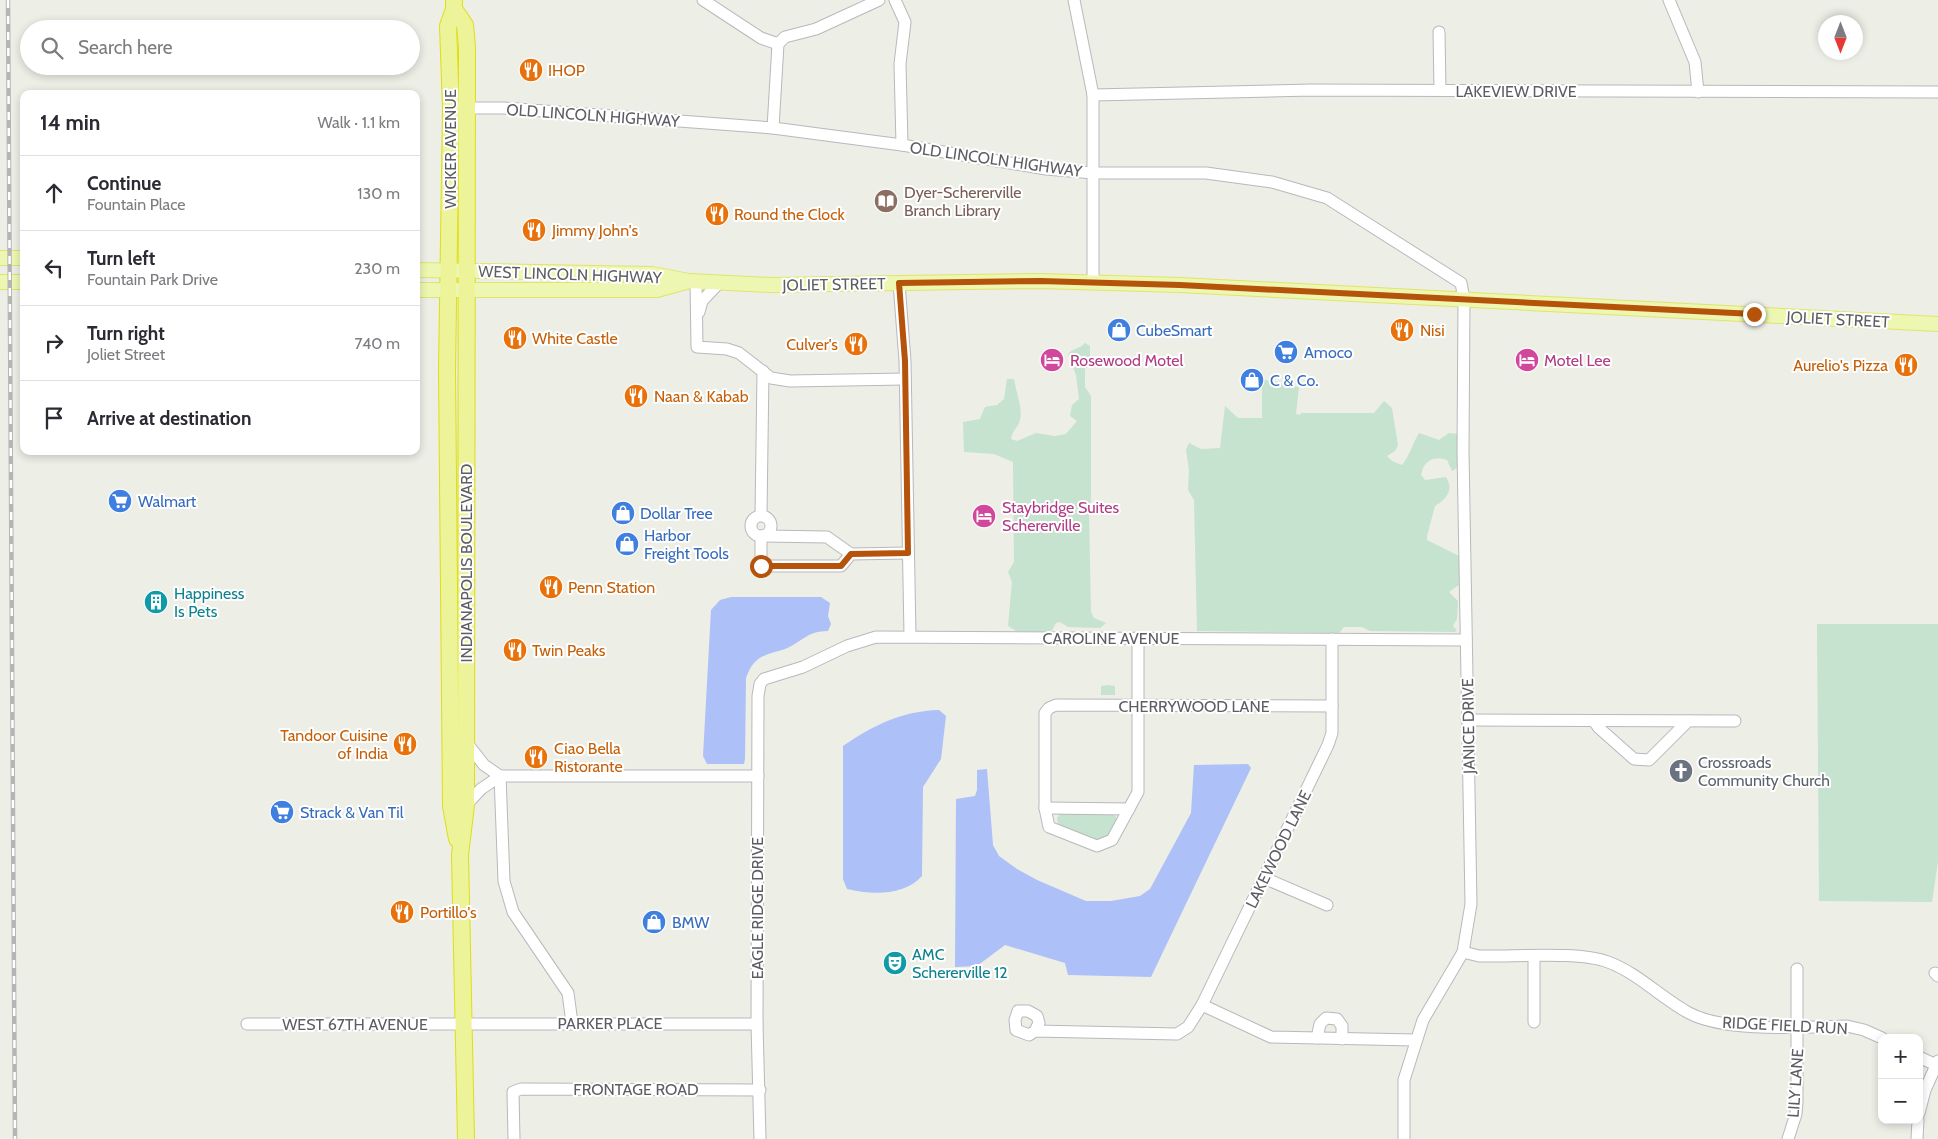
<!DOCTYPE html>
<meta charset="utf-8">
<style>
:root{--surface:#fff;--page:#f2f2f3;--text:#2b2b33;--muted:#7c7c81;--line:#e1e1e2}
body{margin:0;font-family:Cabin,sans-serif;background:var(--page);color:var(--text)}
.controls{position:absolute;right:15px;bottom:15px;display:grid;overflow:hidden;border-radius:10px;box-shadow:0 2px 8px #0003}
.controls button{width:45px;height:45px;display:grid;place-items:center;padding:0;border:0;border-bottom:1px solid var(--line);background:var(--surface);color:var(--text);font:25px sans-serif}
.compass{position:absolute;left:1818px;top:15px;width:45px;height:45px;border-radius:50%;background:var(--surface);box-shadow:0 2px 8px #0003;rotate:180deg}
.stop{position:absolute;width:15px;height:15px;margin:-11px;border:4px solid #b45309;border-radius:50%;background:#fff}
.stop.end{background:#b45309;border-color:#fff;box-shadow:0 1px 5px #0008}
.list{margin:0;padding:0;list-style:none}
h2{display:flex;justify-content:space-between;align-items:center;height:65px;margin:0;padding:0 20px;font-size:21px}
h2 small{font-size:16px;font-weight:400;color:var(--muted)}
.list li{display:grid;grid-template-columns:32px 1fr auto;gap:15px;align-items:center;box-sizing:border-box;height:75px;padding:0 20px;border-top:1px solid var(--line)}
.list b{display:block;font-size:19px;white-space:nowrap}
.list p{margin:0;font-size:16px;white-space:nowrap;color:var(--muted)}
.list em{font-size:16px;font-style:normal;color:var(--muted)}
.icon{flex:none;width:28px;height:28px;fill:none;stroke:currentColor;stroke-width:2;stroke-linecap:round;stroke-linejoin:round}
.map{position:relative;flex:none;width:1938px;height:1139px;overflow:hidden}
.search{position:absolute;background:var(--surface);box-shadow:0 2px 8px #0003;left:20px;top:20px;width:400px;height:55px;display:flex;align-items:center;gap:12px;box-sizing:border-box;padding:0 18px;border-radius:28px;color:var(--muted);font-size:19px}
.panel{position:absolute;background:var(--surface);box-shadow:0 2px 8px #0003;left:20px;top:90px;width:400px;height:365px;border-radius:10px}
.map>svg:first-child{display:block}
.green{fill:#c5e3ce}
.water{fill:#adc0f7}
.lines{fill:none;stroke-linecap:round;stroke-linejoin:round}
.minor-casing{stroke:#b8b8be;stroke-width:13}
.major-casing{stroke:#e0e469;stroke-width:16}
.highway-casing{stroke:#dede16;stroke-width:18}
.minor{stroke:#fff;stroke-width:11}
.major{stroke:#edf7b2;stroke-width:14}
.highway{stroke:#edf398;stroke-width:16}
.rail-casing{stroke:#b5b5b6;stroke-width:4.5}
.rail{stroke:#fff;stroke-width:2.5;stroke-dasharray:8;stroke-linecap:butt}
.route{stroke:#b45309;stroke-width:6}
.labels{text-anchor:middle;stroke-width:4;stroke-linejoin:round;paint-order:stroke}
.food-label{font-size:16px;fill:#c56008;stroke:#fff;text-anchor:start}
.street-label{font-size:16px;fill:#5d5e64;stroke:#fff}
.education-label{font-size:16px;fill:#785e54;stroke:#fff;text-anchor:start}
.shop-label{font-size:16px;fill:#366cbe;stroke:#fff;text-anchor:start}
.hotel-label{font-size:16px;fill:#b23c85;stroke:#fff;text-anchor:start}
.culture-label{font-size:16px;fill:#0d838f;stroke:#fff;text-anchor:start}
.worship-label{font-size:16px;fill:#5b616d;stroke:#fff;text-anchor:start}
</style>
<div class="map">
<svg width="1938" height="1139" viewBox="0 0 1938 1139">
<rect width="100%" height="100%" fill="#edeee6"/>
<g class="green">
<path d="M 1085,343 L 1090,346 L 1090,365 L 1085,369 L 1085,387 L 1091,396 L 1091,511 L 1089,512 L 1091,612 L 1094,618 L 1106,623 L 1100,628 L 1068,627 L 1060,622 L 1056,623 L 1051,632 L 1016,631 L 1008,626 L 1012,582 L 1008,572 L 1014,562 L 1013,462 L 994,454 L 964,452 L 963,422 L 980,419 L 985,407 L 997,405 L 1004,399 L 1007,379 L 1014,379 C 1016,393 1023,407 1020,420 C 1018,428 1012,430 1011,439 L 1017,441 L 1036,433 L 1055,436 L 1066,434 L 1077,421 L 1070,416 L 1072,405 L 1079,399 L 1076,375 L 1068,354 C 1073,348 1080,349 1085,343 Z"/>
<path d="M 1262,379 L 1299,387 L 1296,414 L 1300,415 L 1301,413 L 1374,413 L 1384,401 L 1392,408 L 1398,445 L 1395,451 L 1387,456 L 1392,461 L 1402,465 C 1409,457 1413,443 1419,433 L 1439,440 L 1449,433 L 1458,434 L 1457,468 L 1452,471 L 1447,460 C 1433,456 1424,460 1421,475 L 1425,480 L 1446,477 C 1454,489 1447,499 1435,506 L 1427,536 L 1427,540 L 1459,556 L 1459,585 L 1449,592 L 1458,601 L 1457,619 L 1453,626 L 1457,630 L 1455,632 L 1370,631 L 1362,627 L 1344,627 L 1339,633 L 1197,631 L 1194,500 L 1188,490 L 1189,470 L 1186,450 L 1189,443 L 1201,449 L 1220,448 L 1225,406 L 1238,418 L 1262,418 Z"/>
<polygon points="1817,624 1938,624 1938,861 1932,902 1819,901"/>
<polygon points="1108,685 1115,686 1115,695 1101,695 1101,686"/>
<polygon points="1060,814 1112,814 1116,817 1117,821 1107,838 1097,841 1058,824 1057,818"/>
</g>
<g class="water">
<path d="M 731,597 L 821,597 L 830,603 L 828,616 L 831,624 L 828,631 C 807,631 802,642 785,649 C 776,652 763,654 756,661 C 751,665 748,673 746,678 L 745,759 L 744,764 L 707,764 L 703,756 L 711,610 L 720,600 Z"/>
<path d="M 939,710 L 946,716 L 941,759 L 923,787 L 922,876 C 904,896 872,895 847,889 L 843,879 L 843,746 C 873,725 903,711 939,710 Z"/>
<polygon points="1248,764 1251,768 1151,977 1068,975 1065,963 1005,945 977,966 955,967 956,799 975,796 977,790 977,770 987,769 993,845 999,856 1017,869 1037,880 1086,901 1111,901 1140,896 1150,889 1191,813 1194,765"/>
</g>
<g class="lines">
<g class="minor-casing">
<g id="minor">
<polyline points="703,0 761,38 778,44 785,37 816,29 879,0"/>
<polyline points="895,0 905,22 900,64 902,145"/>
<polyline points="1074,0 1093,95 1093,282"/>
<polyline points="1669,0 1695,62 1698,92"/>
<polyline points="1439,32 1440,90"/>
<polyline points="1093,95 1311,90 1938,92"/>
<polyline points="468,108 503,108 773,128 902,145 1046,169 1093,173 1206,173 1272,182 1327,198 1461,283 1464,299 1463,452 1471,904 1463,952 1423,1020 1404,1080 1404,1139"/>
<polyline points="773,128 778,44"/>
<polyline points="696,282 697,347 727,349 739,353 771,378 790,381 905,379"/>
<polyline points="899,283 905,361 910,636"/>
<polyline points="699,312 702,301 719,283"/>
<polyline points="761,515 763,371"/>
<circle cx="761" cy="526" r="10"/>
<polyline points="761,536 761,566 841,566 851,554 908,553"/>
<polyline points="764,536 827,537 851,554"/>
<polyline points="1138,638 1138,792 1112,840 1097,846 1049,827 1045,808 1045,713 1049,708 1056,705 1332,706"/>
<polyline points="1467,720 1735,721"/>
<polyline points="1594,721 1599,728 1634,759 1649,760 1688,721"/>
<polyline points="466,742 484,765 500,776"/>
<polyline points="500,776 504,881 513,912 568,993 572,1023"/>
<polyline points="466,805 481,789 500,776 758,776"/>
<polyline points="1045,808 1129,809"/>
<polyline points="1264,878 1327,905"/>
<path d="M 1463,952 L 1479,956 C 1513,957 1578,951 1608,962 C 1638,973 1661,998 1689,1013 C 1727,1033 1804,1027 1847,1026 L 1864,1030 L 1882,1038"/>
<polyline points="1935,973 1938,976"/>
<polyline points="1202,1005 1271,1037 1415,1040"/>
<polyline points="1534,1022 1534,957"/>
<polyline points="247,1024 757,1024"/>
<polyline points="1035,1031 1039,1023 1037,1016 1028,1011 1018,1011 1015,1020 1016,1030 1029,1035 1035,1031 1177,1034 1188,1027 1202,1005 1328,745 1332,733 1332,639"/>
<polyline points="1317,1038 1320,1024 1326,1018 1337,1019 1342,1026 1342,1039"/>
<polyline points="1919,1057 1936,1065"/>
<polyline points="1919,1113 1925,1090 1938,1061"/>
<polyline points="514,1139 513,1092 521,1089 760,1090"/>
<polyline points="760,1139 757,1024 758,696 760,684 764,679 803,667 847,646 876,637 1466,640"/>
<polyline points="1788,1139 1796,1114 1797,1102 1797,969"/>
<polyline points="1917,1139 1918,1120"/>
</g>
</g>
<g class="major-casing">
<g id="major">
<polyline points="0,258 24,258"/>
<polyline points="416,270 652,274 689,281 771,285 1040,281 1180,285 1938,324"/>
<polyline points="0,282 24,282"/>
<polyline points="416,290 657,290 686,282"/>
</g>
</g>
<g class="highway-casing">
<g id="highway">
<polyline points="454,2 454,9 448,26 451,108 447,370 451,806 457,839"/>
<polyline points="454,9 465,25 467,47 466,805 460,855 466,1139"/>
</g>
</g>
<use href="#minor" class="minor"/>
<use href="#major" class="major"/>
<use href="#highway" class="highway"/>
<g class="rail-casing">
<polyline id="rail" points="8,0 15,1139"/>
</g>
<use href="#rail" class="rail"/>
</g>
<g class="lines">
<polyline class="route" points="761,566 841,566 851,554 908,553 905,361 899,283 1040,281 1180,285 1754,314"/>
</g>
<defs>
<g id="restaurant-disc" transform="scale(1.25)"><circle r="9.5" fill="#e8710a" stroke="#fff"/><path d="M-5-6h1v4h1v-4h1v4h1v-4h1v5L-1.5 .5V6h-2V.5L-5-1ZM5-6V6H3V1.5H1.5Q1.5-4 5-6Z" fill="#fff"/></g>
<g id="library-disc" transform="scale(1.25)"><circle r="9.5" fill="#8d6e63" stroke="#fff"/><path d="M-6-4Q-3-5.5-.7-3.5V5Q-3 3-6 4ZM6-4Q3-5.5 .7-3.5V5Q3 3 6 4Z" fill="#fff"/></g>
<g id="shop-disc" transform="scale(1.25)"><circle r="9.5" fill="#3f7fe0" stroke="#fff"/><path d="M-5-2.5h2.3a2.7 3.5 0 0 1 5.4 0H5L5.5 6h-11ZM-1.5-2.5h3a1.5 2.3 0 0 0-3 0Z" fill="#fff"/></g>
<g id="supermarket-disc" transform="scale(1.25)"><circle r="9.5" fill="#3f7fe0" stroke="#fff"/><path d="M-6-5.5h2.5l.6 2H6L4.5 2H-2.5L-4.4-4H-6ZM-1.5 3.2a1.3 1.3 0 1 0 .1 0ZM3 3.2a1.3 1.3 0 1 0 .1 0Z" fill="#fff"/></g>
<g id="hotel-disc" transform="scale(1.25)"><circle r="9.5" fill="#d1479c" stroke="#fff"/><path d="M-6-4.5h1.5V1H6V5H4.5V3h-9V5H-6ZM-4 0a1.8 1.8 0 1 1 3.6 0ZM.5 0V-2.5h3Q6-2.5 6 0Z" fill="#fff"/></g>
<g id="building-disc" transform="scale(1.25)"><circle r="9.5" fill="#0f9aa8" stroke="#fff"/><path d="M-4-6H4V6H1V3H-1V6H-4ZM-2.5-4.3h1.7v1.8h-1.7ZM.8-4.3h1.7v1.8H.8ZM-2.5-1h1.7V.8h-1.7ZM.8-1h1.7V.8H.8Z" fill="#fff"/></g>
<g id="church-disc" transform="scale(1.25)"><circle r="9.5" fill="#6b7280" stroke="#fff"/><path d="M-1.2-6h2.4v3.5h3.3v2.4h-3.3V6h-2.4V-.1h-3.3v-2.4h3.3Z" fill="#fff"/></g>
<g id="theatre-disc" transform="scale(1.25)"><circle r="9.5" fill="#0f9aa8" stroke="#fff"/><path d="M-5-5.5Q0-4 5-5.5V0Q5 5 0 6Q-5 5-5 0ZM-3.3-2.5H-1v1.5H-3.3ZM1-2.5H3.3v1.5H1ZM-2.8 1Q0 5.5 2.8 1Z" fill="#fff"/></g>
</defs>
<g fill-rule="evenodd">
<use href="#restaurant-disc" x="531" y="70"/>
<use href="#library-disc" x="886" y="201"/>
<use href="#restaurant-disc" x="717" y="214"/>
<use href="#restaurant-disc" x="534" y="230"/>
<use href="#shop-disc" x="1119" y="330"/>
<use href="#restaurant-disc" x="1402" y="330"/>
<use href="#restaurant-disc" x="515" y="338"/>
<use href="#restaurant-disc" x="856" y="344"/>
<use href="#supermarket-disc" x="1286" y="352"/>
<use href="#hotel-disc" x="1052" y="360"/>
<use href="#hotel-disc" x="1527" y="360"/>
<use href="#restaurant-disc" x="1906" y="365"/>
<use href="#shop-disc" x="1252" y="380"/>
<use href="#restaurant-disc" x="636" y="396"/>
<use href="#supermarket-disc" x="120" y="501"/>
<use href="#shop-disc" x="623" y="513"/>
<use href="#hotel-disc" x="984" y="516"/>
<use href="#shop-disc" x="627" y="544"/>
<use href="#restaurant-disc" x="551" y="587"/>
<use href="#building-disc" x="156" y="602"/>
<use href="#restaurant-disc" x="515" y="650"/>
<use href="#restaurant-disc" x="405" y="744"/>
<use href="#restaurant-disc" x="536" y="757"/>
<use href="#church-disc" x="1681" y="771"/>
<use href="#supermarket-disc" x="282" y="812"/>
<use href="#restaurant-disc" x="402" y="912"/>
<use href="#shop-disc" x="654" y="922"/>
<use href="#theatre-disc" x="895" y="963"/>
</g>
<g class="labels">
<g class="food-label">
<text x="548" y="76">IHOP</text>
<text x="734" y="220">Round the Clock</text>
<text x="552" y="236">Jimmy John's</text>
<text x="1420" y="336">Nisi</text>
<text x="532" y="344">White Castle</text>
<text x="838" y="350" text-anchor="end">Culver's</text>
<text x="1888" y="371" text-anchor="end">Aurelio's Pizza</text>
<text x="654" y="402">Naan &amp; Kabab</text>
<text x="568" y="593">Penn Station</text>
<text x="532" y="656">Twin Peaks</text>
<text x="388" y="741" text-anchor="end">Tandoor Cuisine<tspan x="388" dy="18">of India</tspan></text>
<text x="554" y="754">Ciao Bella<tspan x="554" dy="18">Ristorante</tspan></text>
<text x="420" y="918">Portillo's</text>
</g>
<g class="street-label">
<text x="1516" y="97">LAKEVIEW DRIVE</text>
<text transform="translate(593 115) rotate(4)" y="6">OLD LINCOLN HIGHWAY</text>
<text transform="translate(450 149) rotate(-90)" y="6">WICKER AVENUE</text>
<text transform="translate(996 159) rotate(8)" y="6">OLD LINCOLN HIGHWAY</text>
<text transform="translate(570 274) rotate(2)" y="6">WEST LINCOLN HIGHWAY</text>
<text transform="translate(834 284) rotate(-1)" y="6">JOLIET STREET</text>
<text transform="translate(1838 319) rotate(3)" y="6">JOLIET STREET</text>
<text transform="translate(466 563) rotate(-90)" y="6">INDIANAPOLIS BOULEVARD</text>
<text x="1111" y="644">CAROLINE AVENUE</text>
<text x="1194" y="712">CHERRYWOOD LANE</text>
<text transform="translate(1468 726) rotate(-91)" y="6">JANICE DRIVE</text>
<text transform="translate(1278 849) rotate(-64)" y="6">LAKEWOOD LANE</text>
<text transform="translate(757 908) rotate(-90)" y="6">EAGLE RIDGE DRIVE</text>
<text x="610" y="1029">PARKER PLACE</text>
<text x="355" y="1030">WEST 67TH AVENUE</text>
<text transform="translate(1785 1025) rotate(3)" y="6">RIDGE FIELD RUN</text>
<text transform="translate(1795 1083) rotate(-86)" y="6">LILY LANE</text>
<text x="636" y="1095">FRONTAGE ROAD</text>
</g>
<g class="education-label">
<text x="904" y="198">Dyer-Schererville<tspan x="904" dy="18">Branch Library</tspan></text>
</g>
<g class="shop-label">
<text x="1136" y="336">CubeSmart</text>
<text x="1304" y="358">Amoco</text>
<text x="1270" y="386">C &amp; Co.</text>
<text x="138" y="507">Walmart</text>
<text x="640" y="519">Dollar Tree</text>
<text x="644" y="541">Harbor<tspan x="644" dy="18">Freight Tools</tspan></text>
<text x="300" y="818">Strack &amp; Van Til</text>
<text x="672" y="928">BMW</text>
</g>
<g class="hotel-label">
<text x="1070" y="366">Rosewood Motel</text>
<text x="1544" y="366">Motel Lee</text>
<text x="1002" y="513">Staybridge Suites<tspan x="1002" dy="18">Schererville</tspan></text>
</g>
<g class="culture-label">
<text x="174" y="599">Happiness<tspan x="174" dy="18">Is Pets</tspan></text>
<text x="912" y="960">AMC<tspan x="912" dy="18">Schererville 12</tspan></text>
</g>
<g class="worship-label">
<text x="1698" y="768">Crossroads<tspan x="1698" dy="18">Community Church</tspan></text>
</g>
</g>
</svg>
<div class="controls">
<button>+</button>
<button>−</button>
</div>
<svg class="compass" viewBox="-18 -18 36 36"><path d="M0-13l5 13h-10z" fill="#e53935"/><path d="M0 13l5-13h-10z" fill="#7c7c81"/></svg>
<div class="stop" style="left:761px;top:566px"></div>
<div class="stop end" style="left:1754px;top:314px"></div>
<div class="search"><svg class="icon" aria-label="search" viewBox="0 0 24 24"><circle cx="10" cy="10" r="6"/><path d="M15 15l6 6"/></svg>Search here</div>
<section class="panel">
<h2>14 min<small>Walk · 1.1 km</small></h2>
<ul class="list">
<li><svg class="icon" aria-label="ahead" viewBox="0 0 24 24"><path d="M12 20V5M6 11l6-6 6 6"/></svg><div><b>Continue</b><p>Fountain Place</p></div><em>130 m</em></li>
<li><svg class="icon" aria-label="left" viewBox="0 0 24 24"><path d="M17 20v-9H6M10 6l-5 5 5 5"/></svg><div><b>Turn left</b><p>Fountain Park Drive</p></div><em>230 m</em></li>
<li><svg class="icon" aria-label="right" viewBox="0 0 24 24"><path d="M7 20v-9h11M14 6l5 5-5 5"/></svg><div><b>Turn right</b><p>Joliet Street</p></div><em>740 m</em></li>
<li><svg class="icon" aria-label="arrive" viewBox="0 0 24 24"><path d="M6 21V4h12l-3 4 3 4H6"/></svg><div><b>Arrive at destination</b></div></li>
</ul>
</section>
</div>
